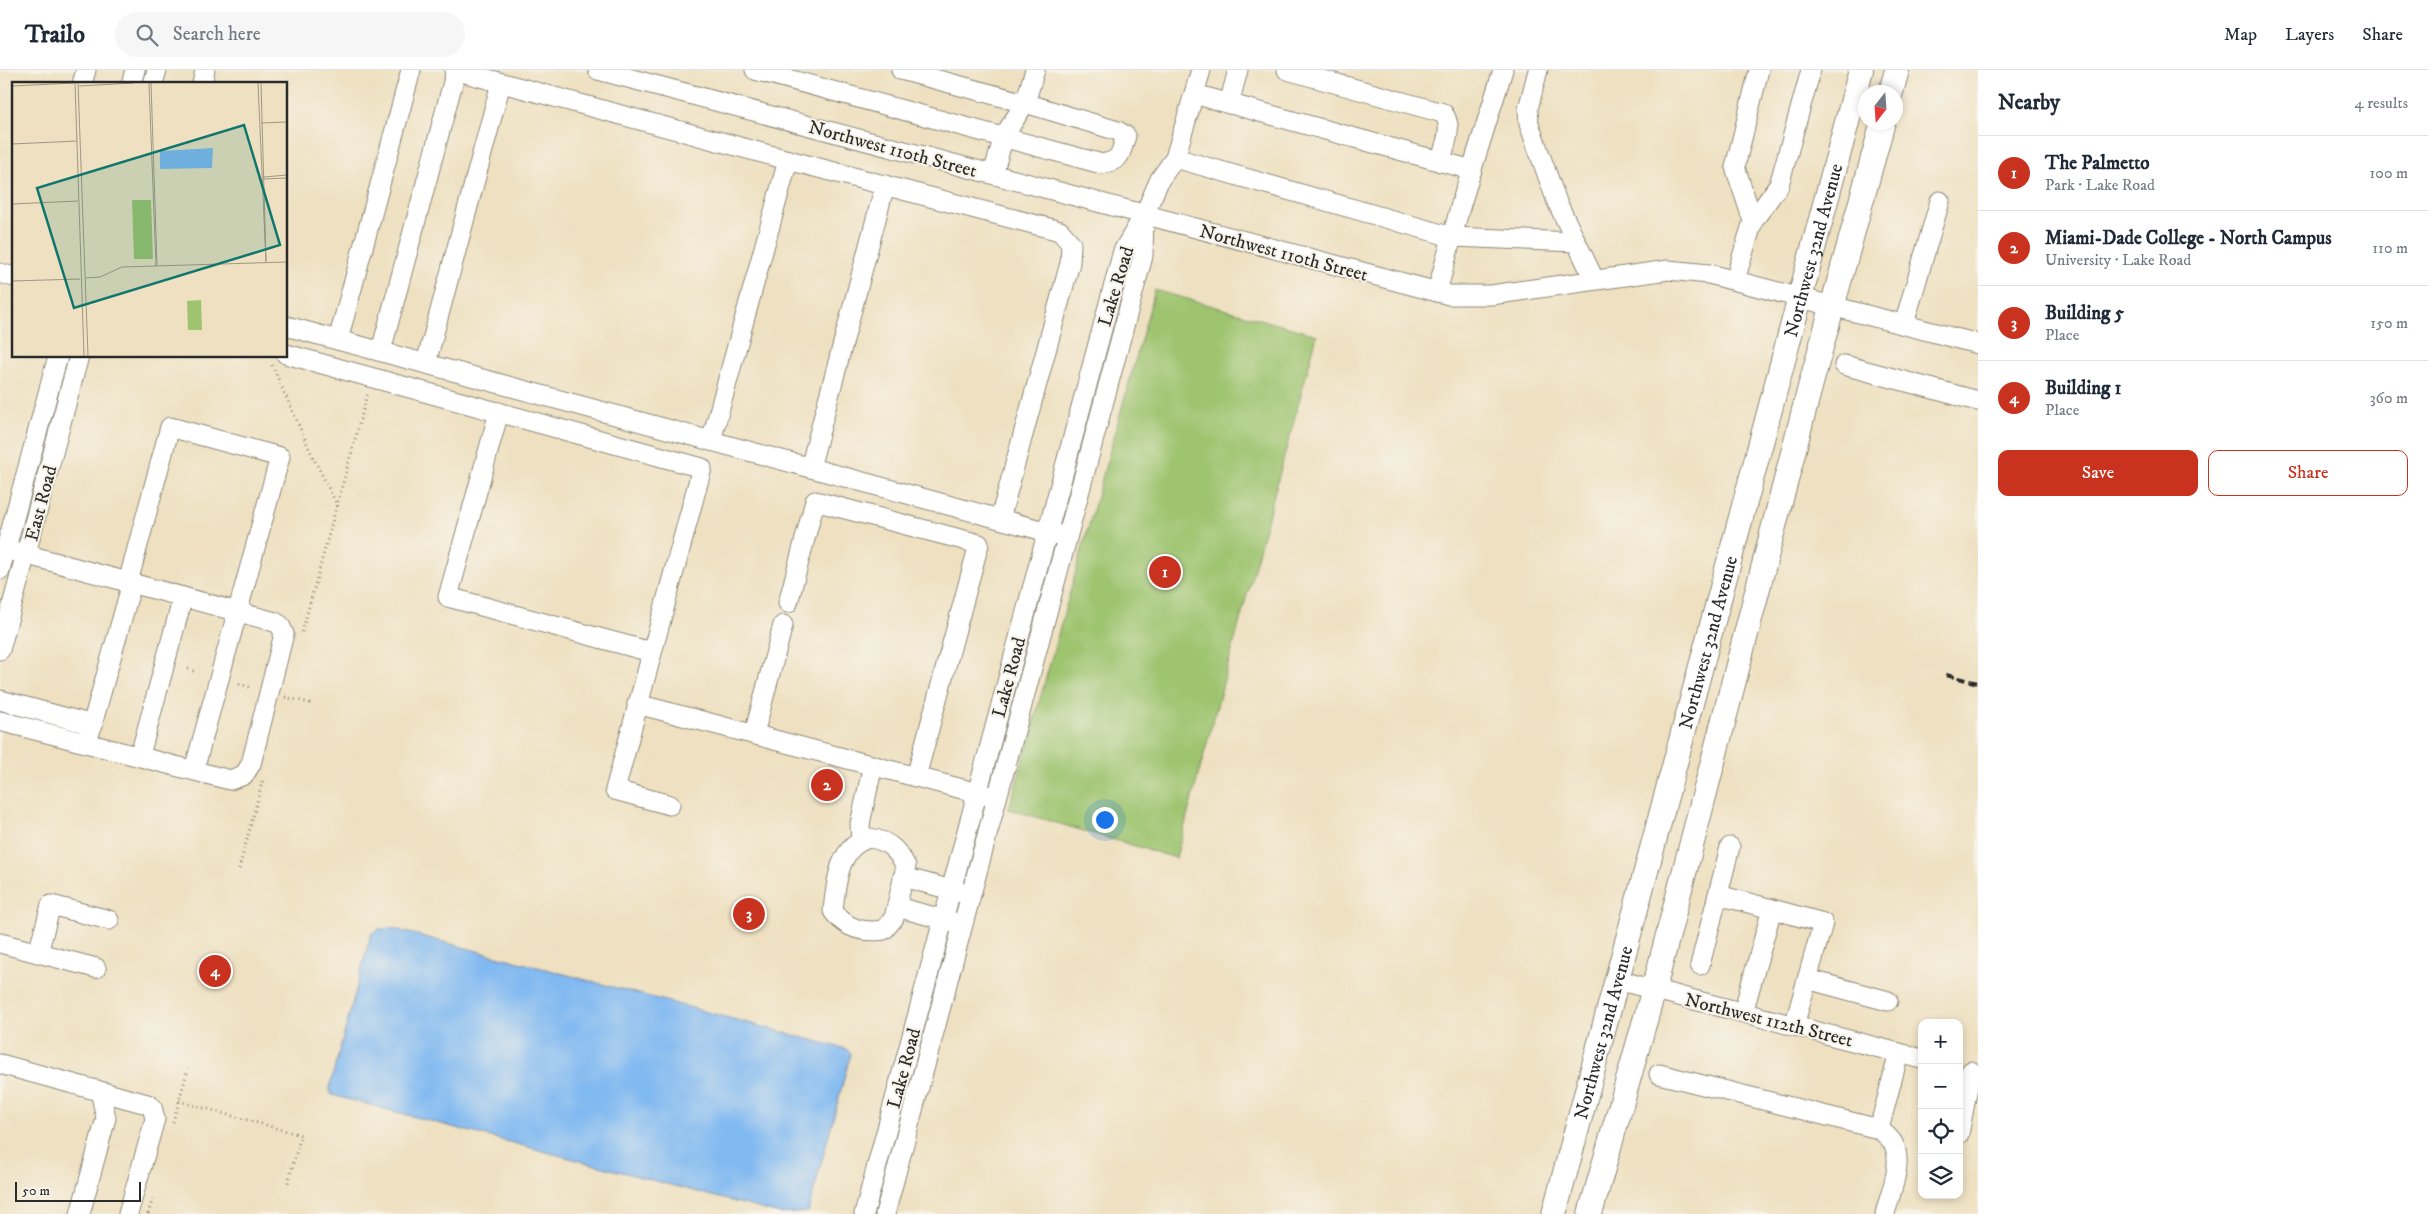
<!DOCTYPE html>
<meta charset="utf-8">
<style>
:root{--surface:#fff;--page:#f6f6f7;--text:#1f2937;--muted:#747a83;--line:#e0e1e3;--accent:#c8321e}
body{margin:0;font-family:"IM FELL DW Pica",serif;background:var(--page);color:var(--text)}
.controls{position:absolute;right:15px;bottom:15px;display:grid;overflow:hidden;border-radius:10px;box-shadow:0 2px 8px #0003}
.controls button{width:45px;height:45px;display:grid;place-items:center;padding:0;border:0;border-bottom:1px solid var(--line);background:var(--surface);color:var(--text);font:25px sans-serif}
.compass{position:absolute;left:1858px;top:15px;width:45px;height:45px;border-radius:50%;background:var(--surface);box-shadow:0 2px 8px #0003;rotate:197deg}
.scale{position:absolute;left:15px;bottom:12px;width:126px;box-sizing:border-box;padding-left:5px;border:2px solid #2b2b2b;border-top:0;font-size:14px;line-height:18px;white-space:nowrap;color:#2b2b2b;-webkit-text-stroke:4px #f7f3e8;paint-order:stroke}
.you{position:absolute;left:1104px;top:749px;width:18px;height:18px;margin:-12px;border:4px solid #fff;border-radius:50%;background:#1a73e8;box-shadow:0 0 0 8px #1a73e833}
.badge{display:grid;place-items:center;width:32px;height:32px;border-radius:50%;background:var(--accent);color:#fff;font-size:16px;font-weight:700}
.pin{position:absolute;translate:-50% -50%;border:2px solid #fff;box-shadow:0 1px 5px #0006}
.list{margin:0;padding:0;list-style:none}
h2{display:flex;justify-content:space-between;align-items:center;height:65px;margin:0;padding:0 20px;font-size:21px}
h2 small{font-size:16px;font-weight:400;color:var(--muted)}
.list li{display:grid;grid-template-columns:32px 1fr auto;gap:15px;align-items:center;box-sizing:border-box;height:75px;padding:0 20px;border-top:1px solid var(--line)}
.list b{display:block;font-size:19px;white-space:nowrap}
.list p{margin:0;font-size:16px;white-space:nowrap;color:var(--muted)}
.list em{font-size:16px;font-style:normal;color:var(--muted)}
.actions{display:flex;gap:10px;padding:15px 20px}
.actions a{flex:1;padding:11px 0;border:1px solid var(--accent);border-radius:10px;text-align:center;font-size:18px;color:var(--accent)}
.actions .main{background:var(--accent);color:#fff}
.icon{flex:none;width:28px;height:28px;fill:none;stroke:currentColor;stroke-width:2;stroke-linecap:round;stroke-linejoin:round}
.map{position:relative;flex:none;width:1978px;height:1144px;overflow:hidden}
header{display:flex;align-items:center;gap:30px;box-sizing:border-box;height:70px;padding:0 25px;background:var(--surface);border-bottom:1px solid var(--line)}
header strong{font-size:24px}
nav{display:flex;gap:28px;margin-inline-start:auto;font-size:18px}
.search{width:350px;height:45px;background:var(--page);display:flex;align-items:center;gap:12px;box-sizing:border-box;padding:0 18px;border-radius:28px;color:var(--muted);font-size:19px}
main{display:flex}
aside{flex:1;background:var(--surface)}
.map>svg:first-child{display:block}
.green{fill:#9ec46f;stroke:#64784d}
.water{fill:#81b9f1;stroke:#56728e}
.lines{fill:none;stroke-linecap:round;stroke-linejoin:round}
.minor-casing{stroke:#8c8676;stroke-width:21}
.major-casing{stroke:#8c8676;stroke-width:26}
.path{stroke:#8c8676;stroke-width:3;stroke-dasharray:1 4;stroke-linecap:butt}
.minor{stroke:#fff;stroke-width:19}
.major{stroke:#fff;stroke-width:24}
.rail{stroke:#2b2b2b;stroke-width:4;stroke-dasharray:8 4;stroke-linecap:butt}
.labels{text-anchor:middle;stroke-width:4;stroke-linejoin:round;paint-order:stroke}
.street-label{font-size:19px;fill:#2b2b2b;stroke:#f7f3e8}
.inset-road{fill:none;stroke:#a09884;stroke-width:1}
.view{fill:#0f766e;fill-opacity:0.15;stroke:#0f766e;stroke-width:2.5}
.inset-edge{fill:none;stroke:#2b2b2b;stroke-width:2.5}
</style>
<header>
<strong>Trailo</strong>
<div class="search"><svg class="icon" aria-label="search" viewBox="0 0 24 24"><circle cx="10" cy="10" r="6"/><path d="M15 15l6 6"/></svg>Search here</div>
<nav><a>Map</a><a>Layers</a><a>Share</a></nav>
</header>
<main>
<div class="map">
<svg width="1978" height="1144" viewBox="0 0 1978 1144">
<rect width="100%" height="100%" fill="#f7f3e8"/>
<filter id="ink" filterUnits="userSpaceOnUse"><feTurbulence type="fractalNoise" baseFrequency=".02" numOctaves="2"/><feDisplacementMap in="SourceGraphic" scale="10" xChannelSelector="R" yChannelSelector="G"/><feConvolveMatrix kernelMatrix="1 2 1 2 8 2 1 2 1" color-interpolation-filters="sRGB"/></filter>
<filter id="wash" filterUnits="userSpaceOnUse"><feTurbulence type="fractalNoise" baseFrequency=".0096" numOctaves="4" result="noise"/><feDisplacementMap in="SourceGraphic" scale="20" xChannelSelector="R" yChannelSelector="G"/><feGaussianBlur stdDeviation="1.12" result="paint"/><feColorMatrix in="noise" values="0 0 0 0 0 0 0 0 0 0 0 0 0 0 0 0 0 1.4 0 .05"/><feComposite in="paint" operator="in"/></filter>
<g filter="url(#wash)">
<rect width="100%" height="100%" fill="#eee0c0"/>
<polygon class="green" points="1155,220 1317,265 1176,788 1009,739"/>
<polygon class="water" points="391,858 846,979 851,983 808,1142 780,1144 332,1025 329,1019 371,864 379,859"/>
</g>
<g filter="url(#ink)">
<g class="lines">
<g class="minor-casing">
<g id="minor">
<polyline points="454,0 788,90 711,371"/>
<polyline points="598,0 1449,225 1491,225 1668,200 1709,204 1978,274"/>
<path d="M 755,0 L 1102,94 C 1122,90 1120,84 1126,66 L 1118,61 L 1025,33 L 1035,0"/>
<polyline points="901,0 1025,33 1004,66 993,104"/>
<path d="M 1287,0 L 1443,43 C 1454,57 1445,75 1440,92"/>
<polyline points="1538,0 1528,39 1529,54 1557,132 1594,209"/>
<polyline points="82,14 86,0"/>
<polyline points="131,14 135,0"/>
<polyline points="153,14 157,0"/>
<polyline points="202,14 205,0"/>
<polyline points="1194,24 1472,100"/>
<polyline points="1229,34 1238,0"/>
<polyline points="1175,88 1452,167 1576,172"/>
<polyline points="788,90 1060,161 1071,174 1070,193 1000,449"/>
<polyline points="1753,151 1735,97 1759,0"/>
<polyline points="0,203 14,207"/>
<polyline points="1735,210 1753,151 1779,115 1811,0"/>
<polyline points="1437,222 1461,134 1503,0"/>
<polyline points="1904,254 1940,131"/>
<polyline points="286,256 1059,465"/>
<polyline points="338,270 411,0"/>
<polyline points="381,281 456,1"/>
<polyline points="286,284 702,398 615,720 670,735"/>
<polyline points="426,293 501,13"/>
<polyline points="1844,295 1978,331"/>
<polyline points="499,342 448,527 651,582"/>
<polyline points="810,398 885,115"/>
<polyline points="0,500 58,286"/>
<polyline points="128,512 170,357 280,387 194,700"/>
<polyline points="788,533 815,431 979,474 916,707"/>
<polyline points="0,580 79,286"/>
<polyline points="0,630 93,655"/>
<polyline points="637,634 989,726"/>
<polyline points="0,651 230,710 244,705 251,694 284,564 280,555 275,552 6,479"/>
<polyline points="754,664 783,555"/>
<polyline points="87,673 132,513"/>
<polyline points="140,685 183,527"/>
<path d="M 870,768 C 889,771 897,780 906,796 L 894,848 L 884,860 C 863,863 846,859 833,841 C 836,814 838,775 870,768 Z"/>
<polyline points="861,770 860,754 873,695"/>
<polyline points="903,807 963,823"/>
<polyline points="1718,825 1772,839 1743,943"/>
<polyline points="897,837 953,852"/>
<polyline points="1772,839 1823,853 1794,956"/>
<polyline points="0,873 96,898"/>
<polyline points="38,883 51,835 109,850"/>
<polyline points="1700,895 1730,777"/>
<polyline points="1807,909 1888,931"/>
<polyline points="1617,910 1922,989"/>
<polyline points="0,994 147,1034 152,1037 155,1049 128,1144"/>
<polyline points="1659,1004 1879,1059 1899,983"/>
<path d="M 1879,1059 C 1884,1063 1890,1068 1893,1073 C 1904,1093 1890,1123 1885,1144"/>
<polyline points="1959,1064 1971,1001"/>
<polyline points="80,1144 106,1048 100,1021"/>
<polyline points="864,1144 1123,181 1144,145 1160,109 1175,88 1201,0"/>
<polyline points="885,1144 1143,186 1144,146"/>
</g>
</g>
<g class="major-casing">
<g id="major">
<polyline points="1891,22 1897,0"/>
<path id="s1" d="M 1554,1144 L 1861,0"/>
<polyline points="1590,1144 1654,919 1809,321 1883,52"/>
</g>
</g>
<g class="path">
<polyline points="272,295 312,385 338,437"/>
<polyline points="302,562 368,322"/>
<polyline points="188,599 196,602"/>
<polyline points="239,614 253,618"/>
<polyline points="285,627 313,634"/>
<polyline points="239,799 263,709"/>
<polyline points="179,1031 301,1065 288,1113"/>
<polyline points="173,1052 188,999"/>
<polyline points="148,1144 153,1128"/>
</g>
<use href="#minor" class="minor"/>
<use href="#major" class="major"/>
<polyline class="rail" points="1946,605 1978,613"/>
</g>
</g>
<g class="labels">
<g class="street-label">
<text transform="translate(893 78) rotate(15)" y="7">Northwest 110th Street</text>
<text dy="7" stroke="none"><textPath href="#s1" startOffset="998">Northwest 32nd Avenue</textPath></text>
<text transform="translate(1284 182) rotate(15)" y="7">Northwest 110th Street</text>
<text transform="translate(1115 216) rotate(-73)" y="7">Lake Road</text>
<text transform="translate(40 433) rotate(-75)" y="7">East Road</text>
<text dy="7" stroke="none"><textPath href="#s1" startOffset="592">Northwest 32nd Avenue</textPath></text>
<text transform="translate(1008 607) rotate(-75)" y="7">Lake Road</text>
<text transform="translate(1769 949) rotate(14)" y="7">Northwest 112th Street</text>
<text dy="7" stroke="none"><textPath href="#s1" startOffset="188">Northwest 32nd Avenue</textPath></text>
<text transform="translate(903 998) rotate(-75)" y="7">Lake Road</text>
</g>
</g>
<g transform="translate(12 12)">
<rect width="275" height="275" fill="#eee0c0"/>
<path d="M 120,118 L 139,118 L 141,177 L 122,177 ZM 189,218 L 190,248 L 176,248 L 175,219 Z" fill="#9ec46f"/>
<path d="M 201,66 L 200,86 L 148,87 L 148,69 Z" fill="#81b9f1"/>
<path class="inset-road" d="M 63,1 L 72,274M 66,1 L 76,274M 137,1 L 144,184M 139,1 L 145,183M 246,1 L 254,180M 249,1 L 254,179M 0,4 L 62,1M 67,4 L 122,1M 249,41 L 275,40M 0,62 L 65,59M 252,95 L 275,93M 252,97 L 275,96M 0,122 L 66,119M 74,196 L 88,195 L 110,185 L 275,180M 0,199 L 68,197"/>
<path class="view" d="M 232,43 L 268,163 L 62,226 L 25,106 Z"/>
<rect width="275" height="275" class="inset-edge"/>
</g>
</svg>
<div class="controls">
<button>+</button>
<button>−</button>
<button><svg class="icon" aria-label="locate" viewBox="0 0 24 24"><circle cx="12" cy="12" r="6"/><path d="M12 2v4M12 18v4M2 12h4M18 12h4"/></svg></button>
<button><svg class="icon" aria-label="layers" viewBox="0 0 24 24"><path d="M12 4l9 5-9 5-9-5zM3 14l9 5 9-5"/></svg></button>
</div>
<svg class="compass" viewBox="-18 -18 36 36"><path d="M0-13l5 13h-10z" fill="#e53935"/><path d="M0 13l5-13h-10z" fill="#747a83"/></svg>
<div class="scale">50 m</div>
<div class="you"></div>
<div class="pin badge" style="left:1165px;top:502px">1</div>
<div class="pin badge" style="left:827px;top:715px">2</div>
<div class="pin badge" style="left:749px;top:844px">3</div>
<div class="pin badge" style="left:215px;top:901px">4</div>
</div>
<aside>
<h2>Nearby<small>4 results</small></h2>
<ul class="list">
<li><span class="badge">1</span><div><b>The Palmetto</b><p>Park · Lake Road</p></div><em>100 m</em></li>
<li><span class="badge">2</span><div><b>Miami-Dade College - North Campus</b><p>University · Lake Road</p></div><em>110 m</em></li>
<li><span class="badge">3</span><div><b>Building 5</b><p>Place</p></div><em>150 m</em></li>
<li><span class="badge">4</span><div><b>Building 1</b><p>Place</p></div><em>360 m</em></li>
</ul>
<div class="actions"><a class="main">Save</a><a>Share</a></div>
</aside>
</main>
